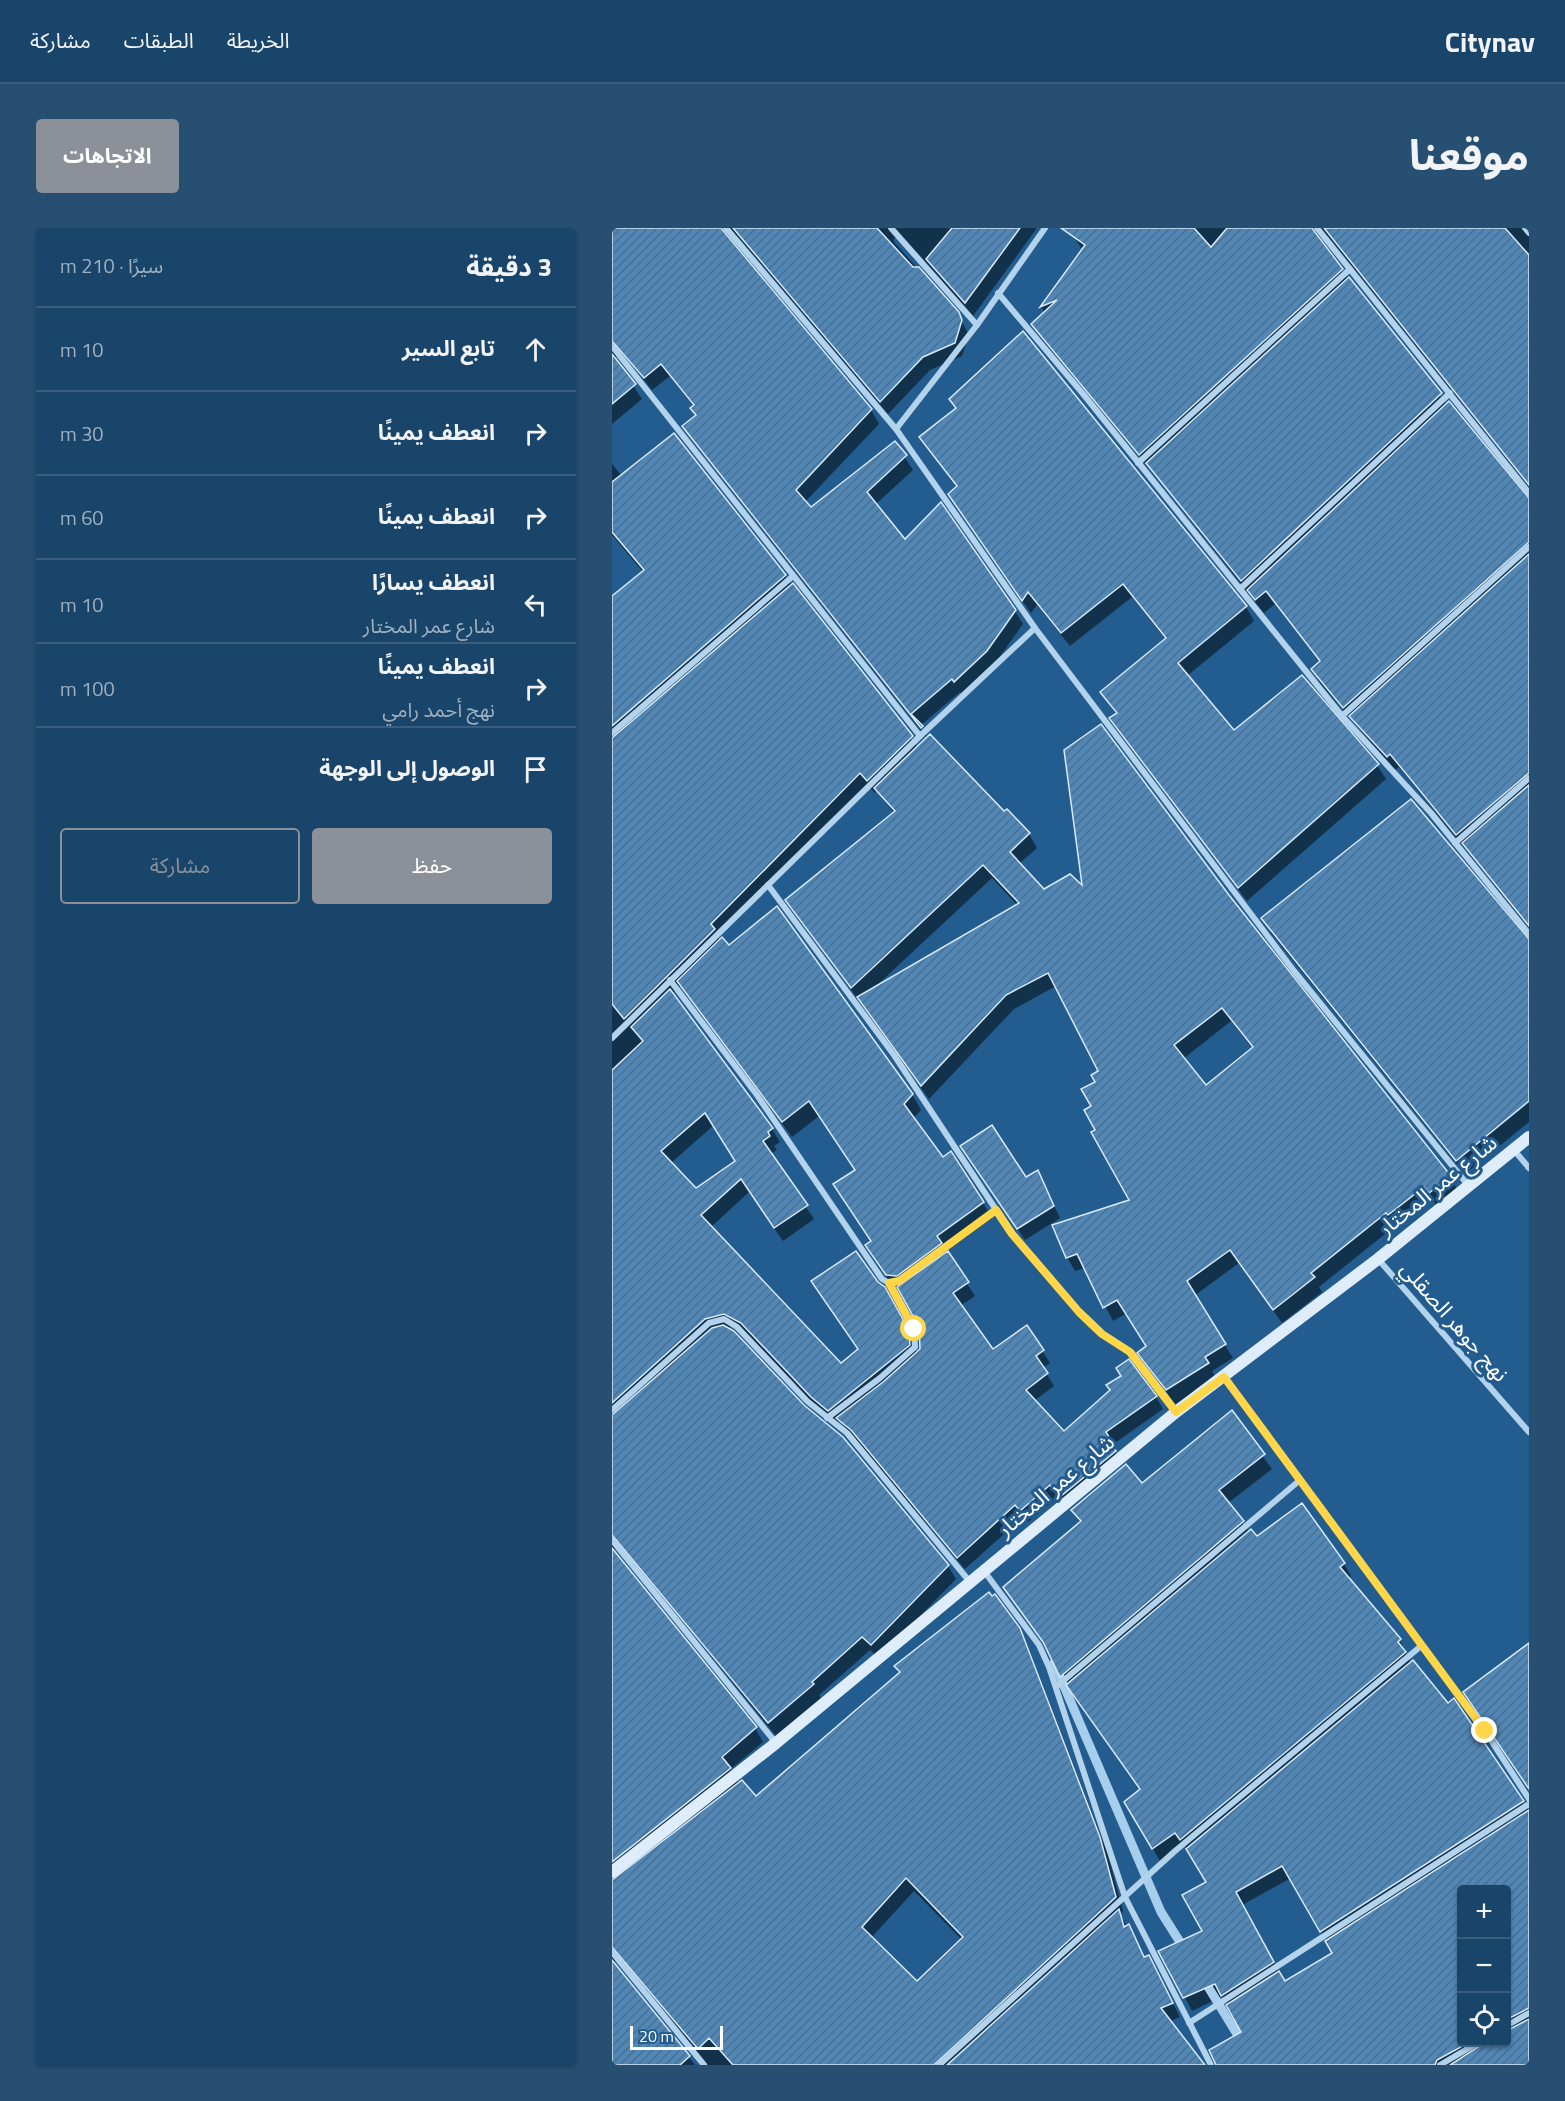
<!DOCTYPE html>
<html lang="ar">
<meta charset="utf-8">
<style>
:root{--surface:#1a456a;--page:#274f72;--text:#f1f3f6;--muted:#9fb1c1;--line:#385d7e;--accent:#8c9099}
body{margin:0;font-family:"Titillium Web","Noto Sans Arabic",sans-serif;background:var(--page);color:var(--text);direction:rtl}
.controls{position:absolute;right:18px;bottom:18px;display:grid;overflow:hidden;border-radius:6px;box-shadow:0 2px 4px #0004}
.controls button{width:54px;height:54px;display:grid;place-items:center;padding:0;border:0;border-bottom:2px solid var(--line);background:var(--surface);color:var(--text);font:30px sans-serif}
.scale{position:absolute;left:18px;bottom:15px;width:93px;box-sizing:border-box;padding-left:6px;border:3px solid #fff;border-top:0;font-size:16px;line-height:21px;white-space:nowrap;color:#fff;-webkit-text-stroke:4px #235c8e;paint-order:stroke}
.stop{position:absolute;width:18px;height:18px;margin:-14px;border:4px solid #ffd54a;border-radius:50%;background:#fff}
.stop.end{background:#ffd54a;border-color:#fff;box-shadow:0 2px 6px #0008}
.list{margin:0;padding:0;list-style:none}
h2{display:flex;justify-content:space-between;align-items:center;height:78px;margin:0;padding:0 24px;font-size:26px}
h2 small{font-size:20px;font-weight:400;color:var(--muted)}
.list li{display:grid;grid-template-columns:39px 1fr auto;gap:18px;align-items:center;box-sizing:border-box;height:84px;padding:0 24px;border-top:2px solid var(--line)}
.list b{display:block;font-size:22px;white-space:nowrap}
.list p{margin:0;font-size:20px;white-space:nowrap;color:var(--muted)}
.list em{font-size:20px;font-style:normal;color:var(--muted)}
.actions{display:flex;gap:12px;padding:18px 24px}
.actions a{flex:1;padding:14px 0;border:2px solid var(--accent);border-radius:6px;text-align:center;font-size:21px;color:var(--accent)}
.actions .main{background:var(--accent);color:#fff}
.icon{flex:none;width:33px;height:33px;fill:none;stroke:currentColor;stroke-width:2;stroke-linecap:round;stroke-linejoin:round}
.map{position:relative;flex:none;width:917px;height:1837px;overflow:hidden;direction:ltr;border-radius:6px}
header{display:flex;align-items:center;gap:36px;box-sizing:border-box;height:84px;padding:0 30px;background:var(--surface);border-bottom:2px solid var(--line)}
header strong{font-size:28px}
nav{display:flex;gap:33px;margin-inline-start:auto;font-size:21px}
.intro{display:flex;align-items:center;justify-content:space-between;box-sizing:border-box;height:144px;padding:0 36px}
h1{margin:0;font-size:42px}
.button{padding:15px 27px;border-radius:6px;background:var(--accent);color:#fff;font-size:21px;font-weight:700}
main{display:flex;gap:36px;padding:0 36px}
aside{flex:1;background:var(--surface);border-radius:6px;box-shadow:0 2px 4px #0004}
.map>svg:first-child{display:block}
.shadow{fill:#0007;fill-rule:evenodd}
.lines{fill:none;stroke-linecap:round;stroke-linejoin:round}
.stream{stroke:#a7ceec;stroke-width:9}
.building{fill:url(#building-hatch);stroke:#d8eaf9;stroke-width:1.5;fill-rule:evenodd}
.street{stroke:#b3d2eb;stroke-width:6}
.secondary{stroke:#deedf9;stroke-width:12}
.route{stroke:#ffd54a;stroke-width:8}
.labels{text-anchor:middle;stroke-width:6;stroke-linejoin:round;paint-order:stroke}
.street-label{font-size:22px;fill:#fff;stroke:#235c8e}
</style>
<header>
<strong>Citynav</strong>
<nav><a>الخريطة</a><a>الطبقات</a><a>مشاركة</a></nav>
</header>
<div class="intro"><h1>موقعنا</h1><a class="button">الاتجاهات</a></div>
<main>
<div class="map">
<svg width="917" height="1837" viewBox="0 0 917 1837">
<defs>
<pattern id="building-hatch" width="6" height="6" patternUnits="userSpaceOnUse" patternTransform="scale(1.5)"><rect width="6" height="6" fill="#5087b7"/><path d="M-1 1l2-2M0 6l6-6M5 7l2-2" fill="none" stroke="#4e6f8c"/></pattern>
</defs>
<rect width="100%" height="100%" fill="#235c8e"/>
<g class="shadow">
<path d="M 0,0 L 425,0 L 361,88 L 292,10 L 282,10 L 282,14 L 345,85 L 357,107 L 350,128 L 318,142 L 276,186 L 127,10 L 120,8 L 116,13 L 259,182 L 267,196 L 193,274 L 199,281 L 283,215 L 301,242 L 264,276 L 293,313 L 403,383 L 411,396 L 382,437 L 350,466 L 348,464 L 308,498 L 316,510 L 392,586 L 417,606 L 425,620 L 407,636 L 432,662 L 615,668 L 838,949 L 846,963 L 826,979 L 821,972 L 785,1000 L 783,998 L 707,1059 L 710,1064 L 670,1095 L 627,1035 L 582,1068 L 621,1130 L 600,1143 L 604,1150 L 563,1176 L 527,1125 L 536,1119 L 515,1085 L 501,1093 L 473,1040 L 463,1043 L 455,1029 L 520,973 L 485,902 L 481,878 L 488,844 L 444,758 L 402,781 L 317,871 L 175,672 L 283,586 L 265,563 L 263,565 L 256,558 L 106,710 L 300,866 L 309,882 L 301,891 L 330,931 L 371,975 L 380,990 L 334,1024 L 363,1068 L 348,1078 L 381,1123 L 415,1100 L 438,1135 L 431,1140 L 442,1158 L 422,1173 L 452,1205 L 544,1169 L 551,1181 L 500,1217 L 509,1236 L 456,1280 L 446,1268 L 416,1294 L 411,1289 L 353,1341 L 228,1193 L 224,1196 L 208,1183 L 138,1109 L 119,1099 L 114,1100 L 336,1338 L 344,1351 L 267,1430 L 258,1422 L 207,1467 L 209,1470 L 164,1508 L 13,1322 L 3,1321 L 3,1327 L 143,1500 L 151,1514 L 119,1541 L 127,1556 L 144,1570 L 288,1446 L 284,1438 L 407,1401 L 415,1416 L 495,1624 L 511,1683 L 508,1686 L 533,1731 L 544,1743 L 568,1789 L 558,1793 L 592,1837 L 96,1837 L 13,1734 L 3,1733 L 3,1738 L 83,1837 L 0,1837 L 0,370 L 31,344 L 0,307 L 0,236 L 10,248 L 173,348 L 306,520 L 315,510 L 80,212 L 72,198 L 85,188 L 82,179 L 58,148 L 40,162 L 13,128 L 7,126 L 3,130 L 30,171 L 0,196 ZM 380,650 L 406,678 L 263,759 ZM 69,757 L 180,909 L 207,888 L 244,943 L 264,1033 L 284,1063 L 289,1063 L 308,1099 L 309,1122 L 304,1126 L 304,1118 L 280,1074 L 247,1122 L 229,1137 L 99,999 L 137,964 L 171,1013 L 202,991 L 158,926 L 165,922 L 162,918 L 168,914 L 160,901 L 60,766 ZM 619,793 L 641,821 L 593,859 L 571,831 ZM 102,897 L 125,934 L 84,962 L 59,935 ZM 302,1663 L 350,1712 L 305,1755 L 259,1710 Z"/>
<polygon points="466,0 917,0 917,259 716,8 709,10 708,15 835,177 917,270 917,700 787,539 783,542 708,455 701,441 708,435 663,376 652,385 537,239 429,110 421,96 433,85 429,79 471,23 461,7"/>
<polygon points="411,105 634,379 642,393 575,448 622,504 765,537 774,551 635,673 507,504 499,490 504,486 490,465 554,412 520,369 458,418 425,377 419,385 346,281 338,267 345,260 309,210 345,182 339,171"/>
<polygon points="651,691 917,711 917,894 853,946 659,705"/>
<polygon points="357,930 413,951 426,944 448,990 413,1012"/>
<path d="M 619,1185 L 660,1241 L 616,1275 L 637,1304 L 644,1310 L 689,1278 L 732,1336 L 739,1348 L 736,1351 L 788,1412 L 799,1435 L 917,1583 L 917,1837 L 606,1837 L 631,1805 L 611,1768 L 580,1783 L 549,1724 L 592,1704 L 595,1655 L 572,1616 L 548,1633 L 514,1574 L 529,1562 L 457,1462 L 437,1422 L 393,1360 L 469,1296 L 461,1282 L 530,1257 ZM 679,1650 L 722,1725 L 673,1755 L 630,1677 ZM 849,1662 L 894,1662 L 894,1814 L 849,1814 Z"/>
</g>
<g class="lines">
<g class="stream">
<polyline points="442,1435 549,1684 573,1722"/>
<polyline points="590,1749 644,1837"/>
</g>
</g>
<g class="building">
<polygon points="0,0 109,0 260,181 184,262 199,279 283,213 295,227 255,264 293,311 329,274 404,382 375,423 342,454 340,451 299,486 311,498 309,500 70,198 84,187 78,180 82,177 49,136 32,150 0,113"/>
<polygon points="121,0 265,0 301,39 307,39 347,84 350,92 343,115 311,129 268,174"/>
<polygon points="340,0 408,0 353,75 314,31"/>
<polygon points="449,0 582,0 599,19 615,0 700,0 731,41 527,227 419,96 445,72 428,79 473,17"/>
<polygon points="712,0 893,0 917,27 917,257"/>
<polygon points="737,49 830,165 629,353 534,235"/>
<polygon points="411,103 635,378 566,435 622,502 690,447 767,536 626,660 497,490 505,485 488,464 554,410 511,356 449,405 416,364 410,373 336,266 345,258 307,209 344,180 337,171"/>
<polygon points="0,126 24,156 0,176"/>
<polygon points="837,173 917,270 917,314 731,480 699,441 708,433 654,363 643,372 635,362"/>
<polygon points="62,205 174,347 0,498 0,368 32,342 0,304 0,254"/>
<polygon points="917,326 917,545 844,607 778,526 775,529 737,488"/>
<polygon points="181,355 301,508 255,553 248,545 99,696 103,701 12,791 0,776 0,510"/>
<path d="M 489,496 L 617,667 L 839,948 L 817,965 L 812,959 L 776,987 L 774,985 L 699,1045 L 703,1049 L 661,1082 L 618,1022 L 575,1053 L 614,1116 L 593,1129 L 597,1135 L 554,1162 L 525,1125 L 534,1118 L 505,1072 L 491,1080 L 465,1026 L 454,1030 L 440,997 L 517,972 L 479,904 L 483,902 L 472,882 L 479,878 L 469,861 L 483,854 L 479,847 L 486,843 L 436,745 L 394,767 L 309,858 L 245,769 L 407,675 L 371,637 L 239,760 L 173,672 L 283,583 L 262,560 L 318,506 L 392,583 L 395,581 L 418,605 L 398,624 L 432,661 L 458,646 L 470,657 L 452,522 ZM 610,780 L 641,819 L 594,857 L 562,817 Z"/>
<polygon points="917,557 917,698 850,615"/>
<polygon points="799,571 917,711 917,873 844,933 649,690"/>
<polygon points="165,678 301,866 292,876 331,929 339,923 372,974 325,1008 330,1015 285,1048 274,1047 253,1017 259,1013 221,956 243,942 197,873 170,894 65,753 110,709 117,717"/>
<path d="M 58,761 L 161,900 L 156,904 L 158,908 L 151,913 L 196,977 L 162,1000 L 129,951 L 89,987 L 229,1135 L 246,1121 L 199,1053 L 244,1023 L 266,1054 L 273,1059 L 297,1102 L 298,1117 L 216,1183 L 199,1169 L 129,1095 L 112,1086 L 93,1091 L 0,1175 L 0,842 L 31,813 L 19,799 ZM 93,885 L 123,933 L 84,960 L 49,923 Z"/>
<polygon points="380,897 414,949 426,942 442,978 405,1001 348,918"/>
<polygon points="336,1023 357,1054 341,1065 381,1121 415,1097 432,1122 424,1128 436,1145 414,1162 452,1203 498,1162 494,1157 509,1148 504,1140 517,1131 545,1168 494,1204 497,1209 494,1212 504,1223 448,1269 438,1257 408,1283 403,1277 345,1330 239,1202 224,1190 271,1154 308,1121 307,1099 285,1059"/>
<polygon points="111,1097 122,1103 192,1177 231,1209 337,1337 259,1417 250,1409 200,1454 202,1456 156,1495 0,1307 0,1187 100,1100"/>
<polygon points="620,1182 653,1226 607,1262 632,1293 448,1449 431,1414 391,1359 469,1293 459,1282 514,1236 530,1255"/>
<polygon points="690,1275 733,1335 728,1339 789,1411 786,1414 794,1424 568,1612 563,1605 540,1621 512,1574 528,1561 454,1457 639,1301 645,1308"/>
<polygon points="0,1320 145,1499 110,1529 119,1540 0,1634"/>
<path d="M 377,1364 L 380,1368 L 383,1366 L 408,1400 L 488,1609 L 504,1669 L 322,1837 L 121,1837 L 97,1810 L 86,1821 L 0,1719 L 0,1652 L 130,1552 L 144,1568 L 288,1444 L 282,1438 ZM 294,1650 L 351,1709 L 305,1753 L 250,1699 Z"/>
<polygon points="917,1415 917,1561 851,1464"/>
<polygon points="801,1432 836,1475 842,1470 912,1573 708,1704 670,1638 624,1664 662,1734 609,1768 603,1756 571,1770 546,1723 590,1703 570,1667 594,1654 574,1621"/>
<polygon points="917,1582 917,1780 894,1792 894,1662 849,1662 849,1815 856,1815 825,1832 823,1837 604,1837 597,1822 629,1804 614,1777 667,1743 673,1753 720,1725 713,1713"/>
<polygon points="507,1681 512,1699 517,1696 532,1729 537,1727 561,1775 549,1780 593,1837 335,1837"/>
<polygon points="0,1732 78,1828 68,1837 0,1837"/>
<polygon points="917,1791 917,1837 838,1837 872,1815 894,1815 894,1803"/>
</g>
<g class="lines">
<g class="street">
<polyline points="114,0 284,201 423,400 682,743 856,957"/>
<polyline points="279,0 365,97"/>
<polyline points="705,0 917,265"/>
<polyline points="913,0 917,5"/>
<polyline points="386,65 472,167 730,488 819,585 917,706"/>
<polyline points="0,118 308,508"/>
<polyline points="284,201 365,97 433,0"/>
<polyline points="526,235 738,41"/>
<polyline points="628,361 838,165"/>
<polyline points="730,488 917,319"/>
<polyline points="0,505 181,348"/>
<polyline points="843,615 917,550"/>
<polyline points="156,657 282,827 400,1006 467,1084 490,1106 518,1124 564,1184"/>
<polyline points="58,752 145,867 270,1051 277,1055 287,1053 384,982"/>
<polyline points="0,810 308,508 423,400"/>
<polyline points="902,922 917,940"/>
<polyline points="766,1031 917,1204"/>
<polyline points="612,1149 873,1503 917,1571"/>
<polyline points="0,1182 97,1095 112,1091 125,1099 195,1173 235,1205 358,1354"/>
<polyline points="215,1190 268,1150 303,1119 302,1101 277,1055"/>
<polyline points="0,1312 164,1515"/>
<polyline points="372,1343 427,1417 437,1439 513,1669 599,1837"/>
<polyline points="445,1458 688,1252"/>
<polyline points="0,1724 92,1837"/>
<polyline points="577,1795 917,1576"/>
<polyline points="894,1798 917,1785"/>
<polyline points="327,1837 563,1623 809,1418"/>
<polyline points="828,1837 867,1814"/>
</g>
<polyline class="secondary" points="0,1644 164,1515 564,1184 766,1031 917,909"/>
</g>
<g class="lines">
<polyline class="route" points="302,1101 277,1055 287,1053 384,982 400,1006 467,1084 490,1106 518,1124 564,1184 612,1149 873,1503"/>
</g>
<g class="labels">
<g class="street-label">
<text transform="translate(825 957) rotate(-39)" y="8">شارع عمر المختار</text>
<text transform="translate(843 1093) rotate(49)" y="8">نهج جوهر الصقلي</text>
<text transform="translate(443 1257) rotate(-40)" y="8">شارع عمر المختار</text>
</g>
</g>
</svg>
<div class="controls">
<button>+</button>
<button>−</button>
<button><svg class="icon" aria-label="locate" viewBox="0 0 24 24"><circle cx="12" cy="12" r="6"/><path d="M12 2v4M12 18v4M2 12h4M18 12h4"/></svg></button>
</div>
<div class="scale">20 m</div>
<div class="stop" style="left:302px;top:1101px"></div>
<div class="stop end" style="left:873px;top:1503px"></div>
</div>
<aside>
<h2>3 دقيقة<small>سيرًا · 210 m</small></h2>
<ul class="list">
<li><svg class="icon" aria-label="ahead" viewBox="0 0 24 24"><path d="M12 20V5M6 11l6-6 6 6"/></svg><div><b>تابع السير</b></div><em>10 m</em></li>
<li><svg class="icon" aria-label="right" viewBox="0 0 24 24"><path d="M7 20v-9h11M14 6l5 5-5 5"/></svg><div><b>انعطف يمينًا</b></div><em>30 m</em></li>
<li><svg class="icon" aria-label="right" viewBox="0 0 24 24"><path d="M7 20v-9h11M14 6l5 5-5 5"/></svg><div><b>انعطف يمينًا</b></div><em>60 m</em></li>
<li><svg class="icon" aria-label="left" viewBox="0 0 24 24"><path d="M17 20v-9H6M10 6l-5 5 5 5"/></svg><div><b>انعطف يسارًا</b><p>شارع عمر المختار</p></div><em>10 m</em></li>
<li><svg class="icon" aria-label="right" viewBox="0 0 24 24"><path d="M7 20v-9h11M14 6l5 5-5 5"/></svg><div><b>انعطف يمينًا</b><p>نهج أحمد رامي</p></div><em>100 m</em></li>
<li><svg class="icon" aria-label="arrive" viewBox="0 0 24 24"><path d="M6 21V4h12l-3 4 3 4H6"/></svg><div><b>الوصول إلى الوجهة</b></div></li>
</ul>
<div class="actions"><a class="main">حفظ</a><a>مشاركة</a></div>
</aside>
</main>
